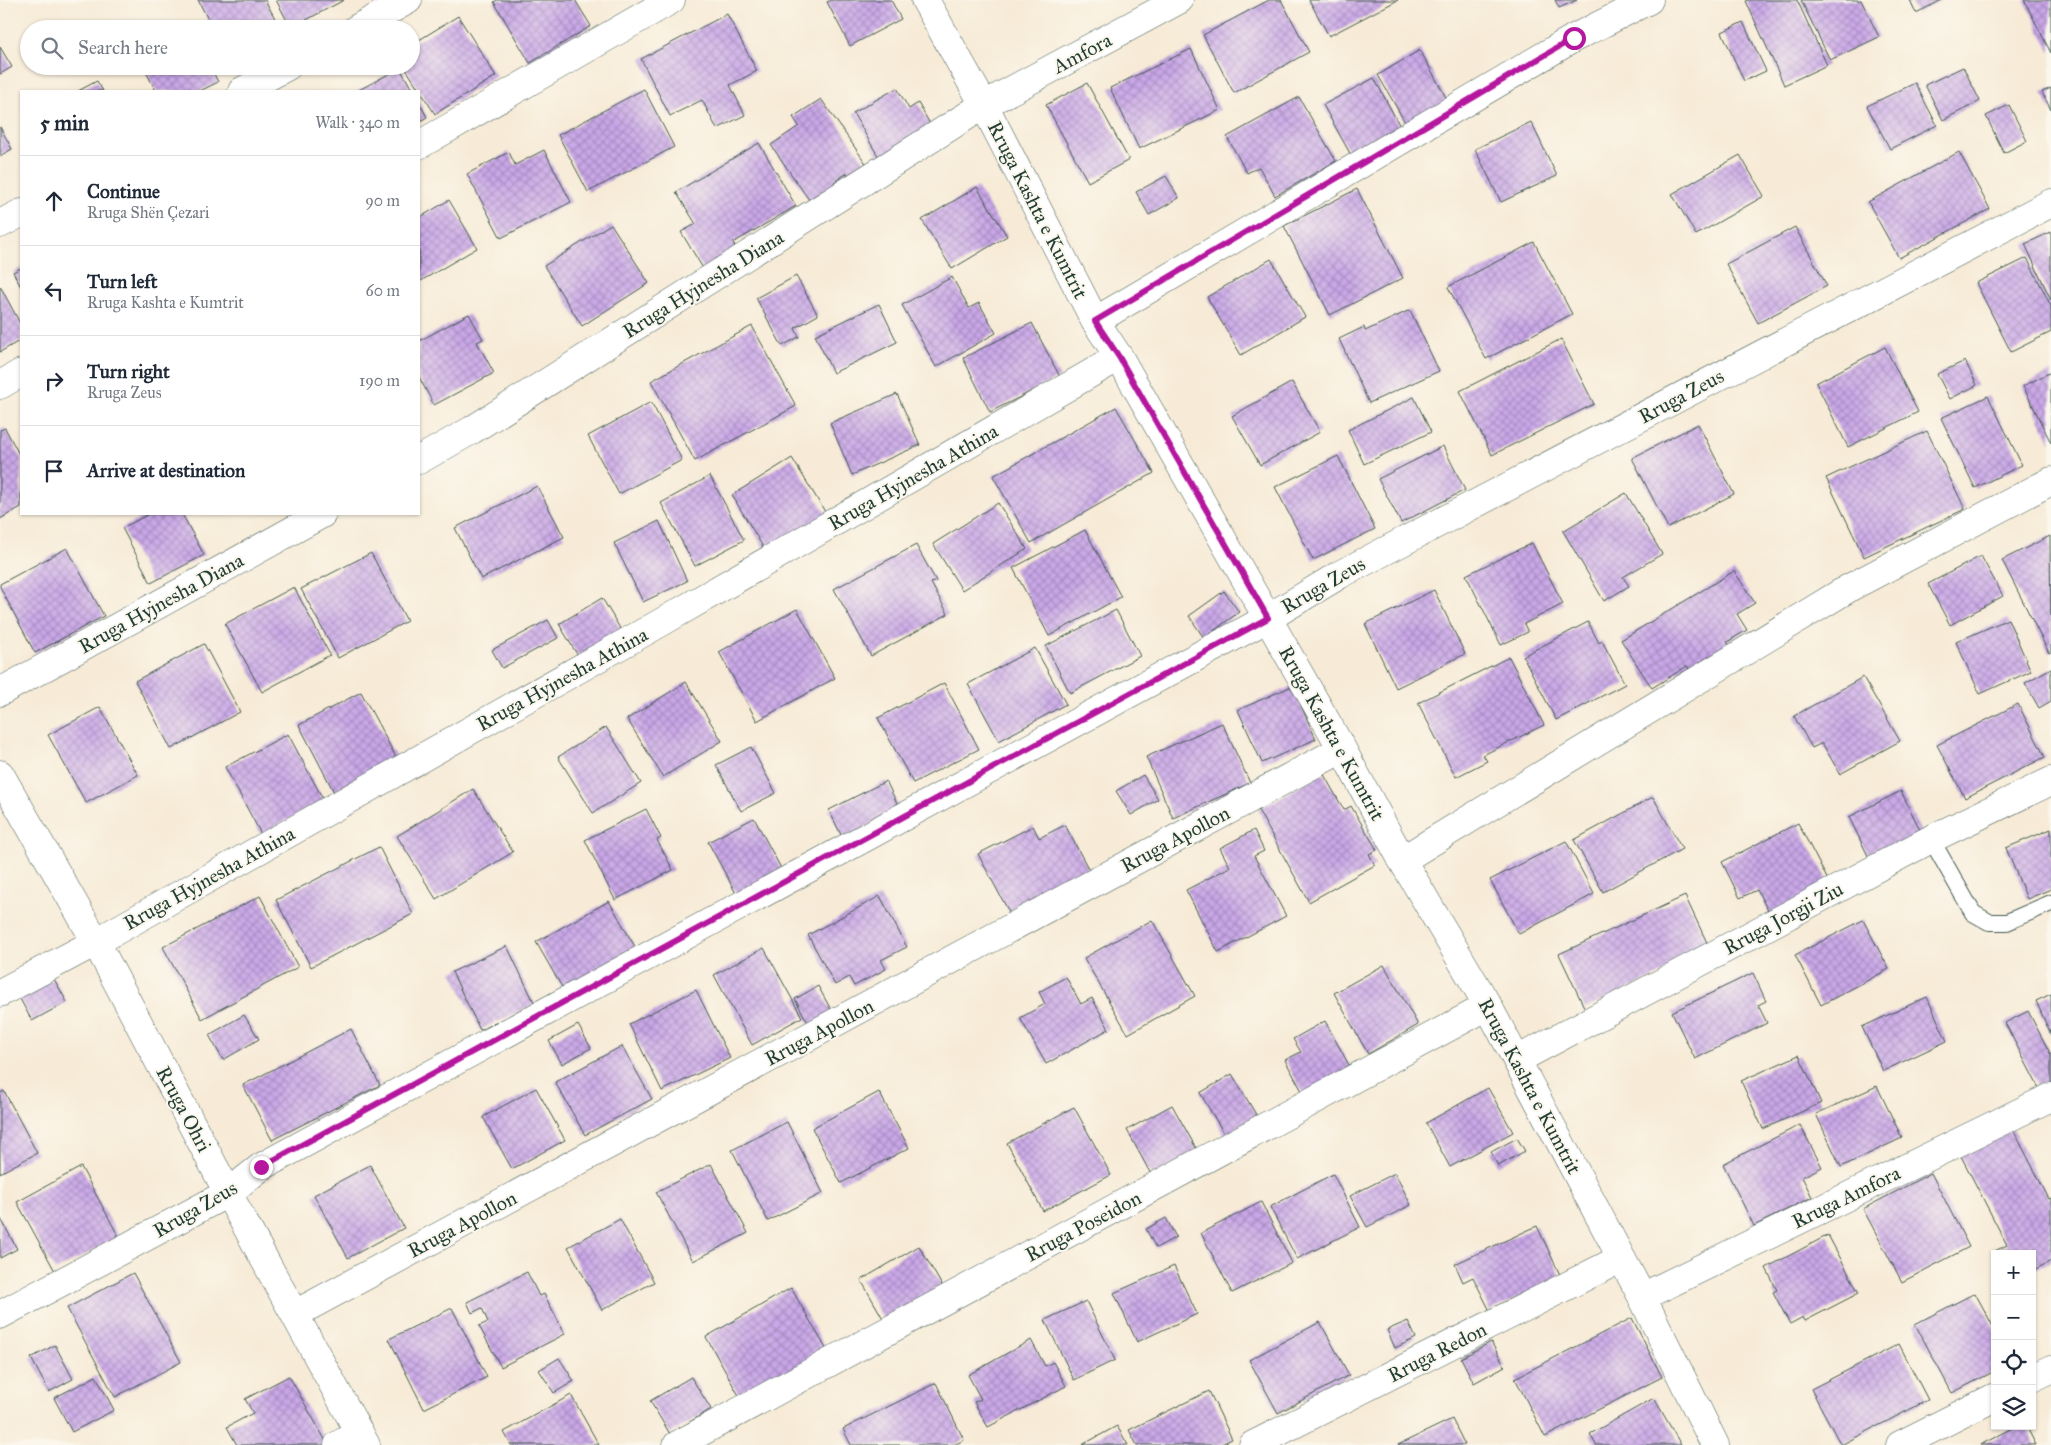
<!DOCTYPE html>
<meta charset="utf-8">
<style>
:root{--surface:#fff;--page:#f6f6f7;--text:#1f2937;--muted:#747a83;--line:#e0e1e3}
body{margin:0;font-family:"IM FELL Great Primer",serif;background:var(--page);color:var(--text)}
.controls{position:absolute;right:15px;bottom:15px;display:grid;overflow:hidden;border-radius:0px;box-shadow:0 1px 4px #0004}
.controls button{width:45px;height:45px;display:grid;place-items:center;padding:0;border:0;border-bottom:1px solid var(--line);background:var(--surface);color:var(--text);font:25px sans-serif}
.stop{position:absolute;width:15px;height:15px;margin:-11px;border:4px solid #b5179e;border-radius:50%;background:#fff}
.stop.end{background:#b5179e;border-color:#fff;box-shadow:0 1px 5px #0008}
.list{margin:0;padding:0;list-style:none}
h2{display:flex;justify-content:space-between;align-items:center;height:65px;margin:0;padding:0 20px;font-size:21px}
h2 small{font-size:16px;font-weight:400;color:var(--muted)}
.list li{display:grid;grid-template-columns:32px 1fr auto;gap:15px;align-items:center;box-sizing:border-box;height:90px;padding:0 20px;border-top:1px solid var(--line)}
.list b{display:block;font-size:19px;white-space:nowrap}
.list p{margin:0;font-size:16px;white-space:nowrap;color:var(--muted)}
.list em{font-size:16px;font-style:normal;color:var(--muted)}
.icon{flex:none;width:28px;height:28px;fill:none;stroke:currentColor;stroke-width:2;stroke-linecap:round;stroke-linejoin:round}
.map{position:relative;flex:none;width:2051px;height:1445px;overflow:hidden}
.search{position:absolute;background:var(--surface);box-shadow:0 1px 4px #0004;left:20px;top:20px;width:400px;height:55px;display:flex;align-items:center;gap:12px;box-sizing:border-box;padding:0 18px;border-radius:28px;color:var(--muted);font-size:19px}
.panel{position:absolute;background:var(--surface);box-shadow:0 1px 4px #0004;left:20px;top:90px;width:400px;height:425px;border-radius:0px}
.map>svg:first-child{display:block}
.building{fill:url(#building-cross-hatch)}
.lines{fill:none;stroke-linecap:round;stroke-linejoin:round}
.lane-casing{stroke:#3f574c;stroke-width:18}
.street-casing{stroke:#3f574c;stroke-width:29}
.lane{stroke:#fff;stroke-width:16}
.street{stroke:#fff;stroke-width:28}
.route{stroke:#b5179e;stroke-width:6}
.labels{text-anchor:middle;stroke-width:4;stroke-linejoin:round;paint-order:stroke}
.street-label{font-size:20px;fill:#1f3d34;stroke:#fbf7ec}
</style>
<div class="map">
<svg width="2051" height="1445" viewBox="0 0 2051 1445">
<defs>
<pattern id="building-cross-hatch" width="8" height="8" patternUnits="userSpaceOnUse" patternTransform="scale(1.25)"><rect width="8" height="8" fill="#caa7e8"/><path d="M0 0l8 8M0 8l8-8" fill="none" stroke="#a389bd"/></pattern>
</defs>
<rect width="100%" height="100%" fill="#fbf7ec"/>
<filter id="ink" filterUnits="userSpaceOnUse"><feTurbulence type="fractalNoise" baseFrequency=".02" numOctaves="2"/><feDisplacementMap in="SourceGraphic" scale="10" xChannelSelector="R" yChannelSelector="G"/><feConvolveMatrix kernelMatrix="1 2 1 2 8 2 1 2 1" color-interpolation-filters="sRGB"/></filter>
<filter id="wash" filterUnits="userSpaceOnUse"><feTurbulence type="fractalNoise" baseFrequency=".0096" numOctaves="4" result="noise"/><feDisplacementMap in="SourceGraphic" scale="20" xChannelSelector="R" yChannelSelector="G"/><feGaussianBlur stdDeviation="1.12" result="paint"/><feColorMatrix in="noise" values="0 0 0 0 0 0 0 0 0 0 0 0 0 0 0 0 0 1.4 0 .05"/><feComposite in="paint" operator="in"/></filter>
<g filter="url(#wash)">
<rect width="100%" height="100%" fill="#f7ebd7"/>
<g id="blocks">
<g class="building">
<polygon points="198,0 265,0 278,24 268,29 213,29"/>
<polygon points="276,0 344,0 291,28"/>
<polygon points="497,0 575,0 591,26 530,63 494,2"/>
<polygon points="832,0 891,0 901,19 850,46 827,2"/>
<polygon points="1269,0 1281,0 1309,52 1234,93 1203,35"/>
<polygon points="1309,0 1398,0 1329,36"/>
<polygon points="1555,0 1577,0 1559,8"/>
<polygon points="1748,0 1797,0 1827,65 1784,85 1746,1"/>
<polygon points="1801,0 1861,0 1879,37 1830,60"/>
<polygon points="1910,0 1942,0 1916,13"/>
<polygon points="2024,0 2051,0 2051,53"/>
<polygon points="727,14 757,71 730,85 745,115 717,129 702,100 670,116 641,59"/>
<polygon points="458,16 496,76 435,114 404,66 411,66 411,45"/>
<polygon points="1743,22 1766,71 1744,81 1722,32"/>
<polygon points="0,47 12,67 0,74"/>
<polygon points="1191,49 1220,110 1139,149 1110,88"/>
<polygon points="1420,50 1448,101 1406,124 1378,75"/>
<polygon points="143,66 210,66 218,82 200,91 156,91"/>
<polygon points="1963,67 1980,101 1943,120 1925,85"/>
<polygon points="400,68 413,91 357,91"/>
<polygon points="1374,78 1402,130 1352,157 1323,105"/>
<polygon points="97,81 103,91 78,91"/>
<polygon points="1087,83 1129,160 1088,182 1046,105"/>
<polygon points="1915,83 1937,125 1890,149 1867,106"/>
<polygon points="897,88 909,109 918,103 934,131 881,161 853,113"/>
<polygon points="2051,88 2051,110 2042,92"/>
<polygon points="644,89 674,147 588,192 558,135"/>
<polygon points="1299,97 1336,161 1275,196 1259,167 1247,173 1227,137"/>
<polygon points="821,99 872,172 854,183 847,173 834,182 841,192 816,210 771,145 799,126 793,117"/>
<polygon points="419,102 427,117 419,122"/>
<polygon points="2009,105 2027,141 2004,153 1986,116"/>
<polygon points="1531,122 1557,176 1501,202 1475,149"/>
<polygon points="0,127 12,149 0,156"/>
<polygon points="759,143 796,206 733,243 737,250 704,270 681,232 696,224 676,192"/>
<polygon points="544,150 571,202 501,238 467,174 509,152 515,165"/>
<polygon points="1959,152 1990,209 1899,258 1868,202"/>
<polygon points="1740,155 1764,196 1696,235 1672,194"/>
<polygon points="1166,176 1179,198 1149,215 1136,192"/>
<polygon points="977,187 1007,236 952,269 922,220"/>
<polygon points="1357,189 1403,278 1330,315 1284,226"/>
<polygon points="449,200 477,248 419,282 419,218"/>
<polygon points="611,224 649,283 582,326 544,266"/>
<polygon points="1795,227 1827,286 1758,323 1726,264"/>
<polygon points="2051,232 2051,300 2025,244"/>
<polygon points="1534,242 1572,314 1486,359 1448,287"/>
<polygon points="2027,258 2051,306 2051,332 2011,352 1976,283"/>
<polygon points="1271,259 1305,317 1241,355 1207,297"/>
<polygon points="21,268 21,287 13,272"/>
<polygon points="796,276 818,315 795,328 799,337 782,346 756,298"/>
<polygon points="952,277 969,308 979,303 996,333 936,367 902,305"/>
<polygon points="0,286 21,325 21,340 0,352"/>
<polygon points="879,304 897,342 833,373 815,335"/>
<polygon points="1410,310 1439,371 1369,403 1339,339 1364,327 1365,331"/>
<polygon points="469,314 483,339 477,342 494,373 434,405 419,377 419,341"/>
<polygon points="1032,323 1060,377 990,412 963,358"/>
<polygon points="752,326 796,406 695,461 651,381"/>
<polygon points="1561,339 1594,404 1492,455 1460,391"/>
<polygon points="1885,347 1918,412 1848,447 1816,383"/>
<polygon points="1965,361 1977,385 1950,399 1937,374"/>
<polygon points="2051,372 2051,443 2023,386"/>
<polygon points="1292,382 1320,432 1260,465 1232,416"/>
<polygon points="897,394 920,445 852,475 830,423"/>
<polygon points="1988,396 2022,465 1975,488 1941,418"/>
<polygon points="1414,397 1431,432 1364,464 1348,430"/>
<polygon points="651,402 682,460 619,494 588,436"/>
<polygon points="1116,407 1154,473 1031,543 993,476"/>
<polygon points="1698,424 1734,494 1668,528 1632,458"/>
<polygon points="5,428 21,458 21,507 0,519 0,430"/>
<polygon points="1927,431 1965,509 1864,557 1826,478"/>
<polygon points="1443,446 1465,490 1401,523 1378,479"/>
<polygon points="1338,456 1375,529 1313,560 1275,487"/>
<polygon points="792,458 827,515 766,552 732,495"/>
<polygon points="710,476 744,540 695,566 661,503"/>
<polygon points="537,486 564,537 481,579 455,528"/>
<polygon points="1626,493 1662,554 1623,577 1629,586 1604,601 1563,531"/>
<polygon points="998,503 1027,549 962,590 933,544"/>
<polygon points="149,514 182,514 204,555 151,583 122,528"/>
<polygon points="659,521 687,581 643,602 614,543"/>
<polygon points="1085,530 1121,597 1049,636 1013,568"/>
<polygon points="2050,536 2051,652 2049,653 2002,560"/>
<polygon points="1532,543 1563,604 1524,624 1528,632 1501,645 1466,575"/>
<polygon points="916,545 936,581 931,583 948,614 871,656 834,589"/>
<polygon points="67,548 104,616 35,653 0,587 0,584"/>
<polygon points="371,553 407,621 338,658 301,589"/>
<polygon points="1981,556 2003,596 1950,625 1928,584"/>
<polygon points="1734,571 1755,603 1737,614 1747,630 1727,642 1730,646 1690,671 1687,666 1652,688 1621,640"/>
<polygon points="294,587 330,655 262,692 225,624"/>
<polygon points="1434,590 1465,654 1396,688 1365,624"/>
<polygon points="1224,591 1239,612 1204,638 1189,616"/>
<polygon points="602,598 621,630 578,656 559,624"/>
<polygon points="797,609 835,678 757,721 719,652"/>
<polygon points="1116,610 1140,656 1070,693 1046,646"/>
<polygon points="2008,619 2031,671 1980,694 1956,642"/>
<polygon points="548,620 558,638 502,668 492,650"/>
<polygon points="1588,622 1599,643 1602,641 1625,684 1556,720 1523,656"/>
<polygon points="204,644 240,712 171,749 135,681"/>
<polygon points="1035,648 1066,704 999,741 968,684"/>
<polygon points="1509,657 1544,725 1483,755 1487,761 1456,777 1418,703"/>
<polygon points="2051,668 2051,701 2039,708 2025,683"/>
<polygon points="1863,677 1900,741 1840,774 1822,743 1812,748 1794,716"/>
<polygon points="686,682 722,741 663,777 627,719"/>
<polygon points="944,683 979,749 913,783 878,718"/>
<polygon points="1292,686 1316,739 1262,763 1238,710"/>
<polygon points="361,692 397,759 334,792 299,725"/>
<polygon points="2018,704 2045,757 1965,798 1937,745"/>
<polygon points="100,707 138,775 86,803 48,735"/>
<polygon points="1222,723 1250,783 1173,818 1146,757"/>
<polygon points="606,727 641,783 593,813 558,757"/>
<polygon points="288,734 324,801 261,834 225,767"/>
<polygon points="751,747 776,793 741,811 716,765"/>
<polygon points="1323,773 1344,810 1351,806 1377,850 1369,854 1375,865 1309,902 1258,810"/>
<polygon points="1143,775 1158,799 1131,815 1116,791"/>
<polygon points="886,781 900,809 843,839 829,810"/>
<polygon points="473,789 513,852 436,899 397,836"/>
<polygon points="1901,791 1923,836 1871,862 1849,817"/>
<polygon points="1653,797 1682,849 1603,892 1574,840"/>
<polygon points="646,809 661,838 657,840 673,870 615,900 585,840"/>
<polygon points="754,818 783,872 738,897 708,842"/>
<polygon points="1798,823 1832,888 1772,918 1757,890 1740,898 1722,862"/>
<polygon points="1065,825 1090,872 1010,914 978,854 1033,826 1039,838"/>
<polygon points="2051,829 2051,889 2027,899 2006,848"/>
<polygon points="1254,830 1264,851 1254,856 1286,916 1218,952 1186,890 1230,867 1220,848"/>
<polygon points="1566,841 1594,894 1519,934 1490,880"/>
<polygon points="379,847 413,914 311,967 276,900"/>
<polygon points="260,896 298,967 202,1019 163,947"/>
<polygon points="880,896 907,947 881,960 886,969 854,986 849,977 835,985 808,935"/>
<polygon points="1685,896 1711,951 1585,1009 1559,954"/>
<polygon points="609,901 638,952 567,996 536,942"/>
<polygon points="1152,920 1195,996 1128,1034 1084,958"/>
<polygon points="1863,920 1889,969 1821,1005 1795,955"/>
<polygon points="507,946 535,1004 480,1030 452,972"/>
<polygon points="764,948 802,1017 752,1045 714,975"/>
<polygon points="1384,965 1418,1025 1368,1054 1334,993"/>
<polygon points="1753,973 1766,1001 1758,1005 1767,1023 1695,1059 1672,1012"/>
<polygon points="1066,977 1081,1004 1092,998 1109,1029 1046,1064 1020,1018 1045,1004 1039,992"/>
<polygon points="54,979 67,1002 32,1021 19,997"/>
<polygon points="818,986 835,1017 812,1030 795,999"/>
<polygon points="696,990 730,1058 662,1091 629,1024"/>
<polygon points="2051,994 2051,1035 2036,1001"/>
<polygon points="1927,997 1947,1041 1883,1071 1862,1027"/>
<polygon points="2028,1011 2051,1055 2051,1090 2042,1094 2005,1023"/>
<polygon points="244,1015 259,1039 223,1060 209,1035"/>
<polygon points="1325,1021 1355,1076 1308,1102 1285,1060 1301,1052 1293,1039"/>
<polygon points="578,1025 591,1048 562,1064 549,1041"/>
<polygon points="351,1029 380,1085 272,1140 243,1085"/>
<polygon points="622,1046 652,1099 585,1135 555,1082"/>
<polygon points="1799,1055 1821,1103 1763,1129 1741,1081"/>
<polygon points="1232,1074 1261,1123 1229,1142 1200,1093"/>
<polygon points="1877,1086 1902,1138 1841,1167 1816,1114"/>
<polygon points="536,1088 565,1140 512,1169 483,1117"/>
<polygon points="1488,1088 1513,1132 1450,1167 1426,1123"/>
<polygon points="4,1091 37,1153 0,1173 0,1093"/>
<polygon points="879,1092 909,1148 841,1183 812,1128"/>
<polygon points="1172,1105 1200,1155 1154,1180 1127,1130"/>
<polygon points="1074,1107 1111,1175 1043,1211 1007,1143"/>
<polygon points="787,1122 823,1193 768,1221 732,1150"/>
<polygon points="1800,1125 1822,1167 1802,1177 1812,1197 1754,1226 1723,1164"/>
<polygon points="2013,1129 2049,1199 2051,1198 2051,1261 2032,1271 2032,1254 1997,1254 1995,1251 2007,1245 1961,1156"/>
<polygon points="1517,1138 1525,1151 1498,1166 1491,1152"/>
<polygon points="711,1164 748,1233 693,1261 656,1192"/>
<polygon points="370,1165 404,1228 348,1258 314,1195"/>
<polygon points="81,1167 119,1237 55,1271 17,1202"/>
<polygon points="1395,1173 1411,1205 1367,1227 1350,1196"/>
<polygon points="1931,1173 1969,1247 1902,1282 1863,1209"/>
<polygon points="1333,1174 1360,1227 1297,1259 1270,1207"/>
<polygon points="1261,1202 1292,1263 1232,1293 1201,1233"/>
<polygon points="0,1217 17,1249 0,1258"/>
<polygon points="1166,1218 1176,1237 1156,1248 1146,1229"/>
<polygon points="620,1219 654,1282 602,1310 568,1247"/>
<polygon points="1537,1226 1561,1277 1490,1311 1473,1277 1463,1282 1455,1264"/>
<polygon points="1828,1235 1859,1293 1805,1321 1803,1317 1790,1324 1773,1292 1777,1290 1766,1268"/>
<polygon points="919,1246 944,1289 885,1322 861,1280"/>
<polygon points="1174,1266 1197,1314 1137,1342 1114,1293"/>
<polygon points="527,1272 539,1296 544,1294 565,1334 501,1367 479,1326 488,1322 482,1308 472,1313 467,1302"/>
<polygon points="133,1273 181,1362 115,1397 67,1308"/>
<polygon points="791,1288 828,1352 742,1401 706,1337"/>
<polygon points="1975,1293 1995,1330 1995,1371 1952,1393 1915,1324"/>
<polygon points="1086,1301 1115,1360 1074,1380 1045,1320"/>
<polygon points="452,1308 487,1377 424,1409 389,1339"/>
<polygon points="1632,1318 1662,1377 1545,1437 1515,1378"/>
<polygon points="1408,1321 1416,1338 1395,1348 1387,1330"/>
<polygon points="1320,1322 1349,1375 1278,1413 1249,1360"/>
<polygon points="1031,1340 1045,1366 1053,1362 1066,1386 988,1427 974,1402 981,1399 968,1375"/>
<polygon points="1491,1342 1505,1366 1474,1383 1461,1358"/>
<polygon points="1899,1344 1928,1400 1841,1445 1811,1389"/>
<polygon points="55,1345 73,1379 49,1392 31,1358"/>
<polygon points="559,1358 574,1381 554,1393 539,1370"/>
<polygon points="96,1376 114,1410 72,1432 54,1398"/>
<polygon points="289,1376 327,1443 324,1445 237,1445 227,1427 253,1413 245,1399"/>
<polygon points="691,1377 711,1409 670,1434 650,1401"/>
<polygon points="936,1383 964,1440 954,1445 851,1445 843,1429"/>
<polygon points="1209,1391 1232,1439 1219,1445 1137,1445 1129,1430"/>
<polygon points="571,1395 599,1445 511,1445 504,1432"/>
<polygon points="1654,1398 1681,1445 1596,1445 1590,1434"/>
<polygon points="1452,1419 1465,1445 1398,1445"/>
<polygon points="1117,1426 1128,1445 1082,1445"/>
<polygon points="2017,1426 2026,1426 2036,1445 1980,1445"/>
</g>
</g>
</g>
<g filter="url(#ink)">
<use href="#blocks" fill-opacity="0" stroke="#3f574c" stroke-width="1"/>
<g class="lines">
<g class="lane-casing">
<polyline id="lane" points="1931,839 1973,913 1989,922 2007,922 2051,903"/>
</g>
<g class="street-casing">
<g id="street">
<polyline points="925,0 984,105 1095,321 1119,357 1342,749 1402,860 1488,1006 1642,1297 1715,1445"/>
<polyline points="356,29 408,0"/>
<polyline points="242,91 288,66"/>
<polyline points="419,145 671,0"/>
<polyline points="0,224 21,213"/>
<polyline points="1095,321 1574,38 1649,0"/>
<polyline points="0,385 21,373"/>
<polyline points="419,460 472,430 984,105 1179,0"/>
<polyline points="0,692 322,514"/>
<polyline points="0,774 96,942 228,1193 366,1445"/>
<polyline points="1402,860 1849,588 2051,481"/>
<polyline points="0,993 96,942 662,622 1119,357"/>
<polyline points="1517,1060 1931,839 2051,781"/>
<polyline points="1642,1297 2051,1097"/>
<polyline points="295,1314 1342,749"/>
<polyline points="0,1315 228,1193 261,1167 1268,618 1339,575 2051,203"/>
<polyline points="2032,1378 2051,1369"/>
<polyline points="338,1445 359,1433"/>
<polyline points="677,1445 1488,1006"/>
<polyline points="1253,1445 1620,1259"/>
<polyline points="1900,1445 1995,1397"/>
</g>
</g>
<use href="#lane" class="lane"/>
<use href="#street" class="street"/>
</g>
</g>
<g class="lines" filter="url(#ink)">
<polyline class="route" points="261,1167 1268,618 1119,357 1095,321 1574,38"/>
</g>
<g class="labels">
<g class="street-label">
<text transform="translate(1082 53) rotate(-28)" y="7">Amfora</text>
<text transform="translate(1038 210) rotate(63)" y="7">Rruga Kashta e Kumtrit</text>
<text transform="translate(703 284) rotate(-32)" y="7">Rruga Hyjnesha Diana</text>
<text transform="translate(1681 396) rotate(-28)" y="7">Rruga Zeus</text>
<text transform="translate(913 477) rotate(-30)" y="7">Rruga Hyjnesha Athina</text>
<text transform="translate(1323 585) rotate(-30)" y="7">Rruga Zeus</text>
<text transform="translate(161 603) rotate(-29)" y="7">Rruga Hyjnesha Diana</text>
<text transform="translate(562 679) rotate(-29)" y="7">Rruga Hyjnesha Athina</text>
<text transform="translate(1332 733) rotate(61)" y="7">Rruga Kashta e Kumtrit</text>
<text transform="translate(1175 839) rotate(-28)" y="7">Rruga Apollon</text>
<text transform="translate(209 878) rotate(-29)" y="7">Rruga Hyjnesha Athina</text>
<text transform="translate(1783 918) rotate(-28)" y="7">Rruga Jorgji Ziu</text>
<text transform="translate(819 1032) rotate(-28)" y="7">Rruga Apollon</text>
<text transform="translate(1530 1086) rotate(62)" y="7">Rruga Kashta e Kumtrit</text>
<text transform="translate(184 1109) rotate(62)" y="7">Rruga Ohri</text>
<text transform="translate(1846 1197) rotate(-26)" y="7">Rruga Amfora</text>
<text transform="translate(195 1209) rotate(-30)" y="7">Rruga Zeus</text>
<text transform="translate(462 1224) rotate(-28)" y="7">Rruga Apollon</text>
<text transform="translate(1083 1226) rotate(-28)" y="7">Rruga Poseidon</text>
<text transform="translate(1437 1352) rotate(-27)" y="7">Rruga Redon</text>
</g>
</g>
</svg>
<div class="controls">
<button>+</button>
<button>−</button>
<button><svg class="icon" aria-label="locate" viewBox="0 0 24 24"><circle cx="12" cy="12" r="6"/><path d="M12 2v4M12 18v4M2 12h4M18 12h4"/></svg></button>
<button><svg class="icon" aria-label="layers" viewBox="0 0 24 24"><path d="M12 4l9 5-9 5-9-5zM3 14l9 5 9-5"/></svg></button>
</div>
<div class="stop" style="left:1574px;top:38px"></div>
<div class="stop end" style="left:261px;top:1167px"></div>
<div class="search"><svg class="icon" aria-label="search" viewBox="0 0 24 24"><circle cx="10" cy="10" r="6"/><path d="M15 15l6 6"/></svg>Search here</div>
<section class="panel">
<h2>5 min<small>Walk · 340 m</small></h2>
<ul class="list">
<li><svg class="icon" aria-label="ahead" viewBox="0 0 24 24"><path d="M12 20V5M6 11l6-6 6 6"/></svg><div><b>Continue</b><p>Rruga Shën Çezari</p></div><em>90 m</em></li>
<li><svg class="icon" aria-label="left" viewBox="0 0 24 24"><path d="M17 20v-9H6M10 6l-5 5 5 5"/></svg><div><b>Turn left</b><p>Rruga Kashta e Kumtrit</p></div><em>60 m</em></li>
<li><svg class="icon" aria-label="right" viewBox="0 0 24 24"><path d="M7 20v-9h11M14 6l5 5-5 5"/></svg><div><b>Turn right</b><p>Rruga Zeus</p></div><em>190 m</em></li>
<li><svg class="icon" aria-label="arrive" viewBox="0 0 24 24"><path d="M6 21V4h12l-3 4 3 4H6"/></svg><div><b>Arrive at destination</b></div></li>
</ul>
</section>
</div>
